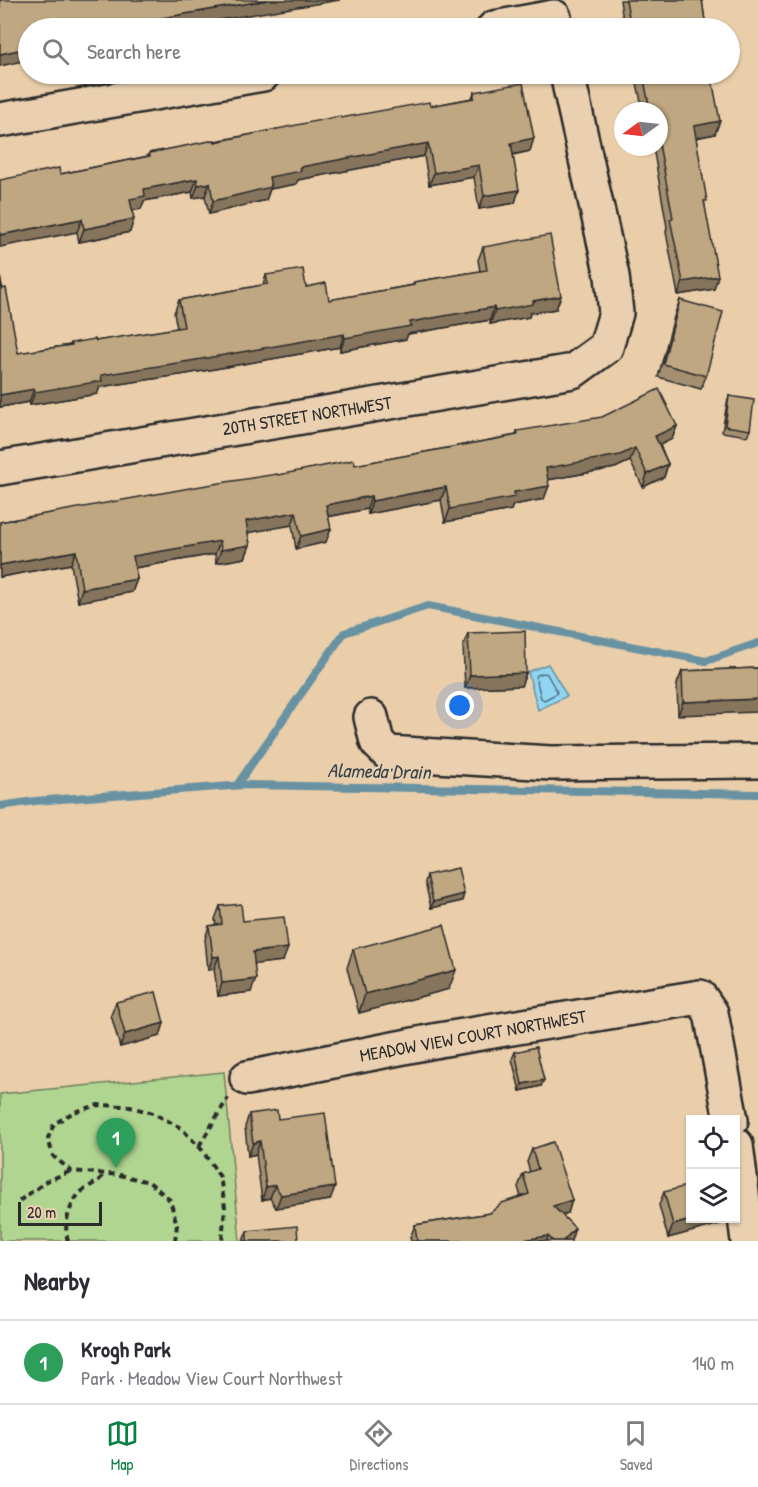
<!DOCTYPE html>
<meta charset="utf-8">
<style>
:root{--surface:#fff;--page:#f2f2f3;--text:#2b2b33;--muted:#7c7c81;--line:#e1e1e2;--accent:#0b8043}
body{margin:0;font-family:"Patrick Hand",sans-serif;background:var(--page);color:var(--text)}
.controls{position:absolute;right:18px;bottom:18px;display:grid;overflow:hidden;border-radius:0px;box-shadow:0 2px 4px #0004}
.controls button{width:54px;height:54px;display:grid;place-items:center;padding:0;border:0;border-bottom:2px solid var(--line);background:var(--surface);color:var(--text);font:30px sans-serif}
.compass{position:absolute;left:614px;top:102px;width:54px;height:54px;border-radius:50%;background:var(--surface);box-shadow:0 2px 4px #0004;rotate:255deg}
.scale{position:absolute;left:18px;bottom:15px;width:84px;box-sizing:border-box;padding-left:6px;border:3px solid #2b2b2b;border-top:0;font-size:16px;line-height:21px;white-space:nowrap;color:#2b2b2b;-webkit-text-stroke:4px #ead0b1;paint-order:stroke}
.you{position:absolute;left:460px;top:706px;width:21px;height:21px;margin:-15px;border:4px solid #fff;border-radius:50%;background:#1a73e8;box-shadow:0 0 0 9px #1a73e833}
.badge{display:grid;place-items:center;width:39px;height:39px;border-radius:50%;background:var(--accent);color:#fff;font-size:20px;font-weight:700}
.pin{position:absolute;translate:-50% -50px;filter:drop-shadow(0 2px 3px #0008)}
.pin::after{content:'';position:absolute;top:32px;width:21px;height:18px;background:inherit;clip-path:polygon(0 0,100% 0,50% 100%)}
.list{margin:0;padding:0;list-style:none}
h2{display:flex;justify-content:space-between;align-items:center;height:78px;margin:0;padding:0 24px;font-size:26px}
h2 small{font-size:20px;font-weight:400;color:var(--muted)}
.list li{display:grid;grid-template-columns:39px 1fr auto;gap:18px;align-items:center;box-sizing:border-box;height:84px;padding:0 24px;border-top:2px solid var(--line)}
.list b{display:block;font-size:22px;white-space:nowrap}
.list p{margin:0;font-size:20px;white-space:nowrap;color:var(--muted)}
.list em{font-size:20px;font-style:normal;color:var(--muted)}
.icon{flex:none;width:33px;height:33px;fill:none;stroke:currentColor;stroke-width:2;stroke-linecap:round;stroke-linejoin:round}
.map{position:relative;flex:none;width:758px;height:1241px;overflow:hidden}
.search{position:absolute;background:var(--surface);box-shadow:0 2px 4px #0004;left:18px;right:18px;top:18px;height:66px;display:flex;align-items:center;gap:15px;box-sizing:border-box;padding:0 21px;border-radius:33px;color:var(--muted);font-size:22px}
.sheet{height:162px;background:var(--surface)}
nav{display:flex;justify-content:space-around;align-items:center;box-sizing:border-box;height:84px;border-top:2px solid var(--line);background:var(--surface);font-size:16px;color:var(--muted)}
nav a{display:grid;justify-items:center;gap:3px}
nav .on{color:var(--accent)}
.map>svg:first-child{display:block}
.green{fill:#afd591;stroke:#6d805e;stroke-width:1.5}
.water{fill:#90d6f2;stroke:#6892a2;stroke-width:1.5}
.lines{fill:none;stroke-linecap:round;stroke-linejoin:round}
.shore{stroke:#536f7b;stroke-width:1.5}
.stream{stroke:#6892a2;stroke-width:8}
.minor-casing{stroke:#2b2b2b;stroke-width:38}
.path{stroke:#2b2b2b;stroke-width:4;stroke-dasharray:6 4.5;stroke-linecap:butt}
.minor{stroke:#ead0b1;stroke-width:33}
.wall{fill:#a49070;stroke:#2b2b2b;stroke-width:1.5}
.shaded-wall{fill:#86755b;stroke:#2b2b2b;stroke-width:1.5}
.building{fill:#bfa782;stroke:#2b2b2b;stroke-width:1.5}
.labels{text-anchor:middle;stroke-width:4.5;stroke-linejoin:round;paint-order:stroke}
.street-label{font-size:18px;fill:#2b2b2b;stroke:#ead0b1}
.water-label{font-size:20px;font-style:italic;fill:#3a4549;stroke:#ead0b1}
</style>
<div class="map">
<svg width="758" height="1241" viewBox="0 0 758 1241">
<rect width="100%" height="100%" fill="#eaceaa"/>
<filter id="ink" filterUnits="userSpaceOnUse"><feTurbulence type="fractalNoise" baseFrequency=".0167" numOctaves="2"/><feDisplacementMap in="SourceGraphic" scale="12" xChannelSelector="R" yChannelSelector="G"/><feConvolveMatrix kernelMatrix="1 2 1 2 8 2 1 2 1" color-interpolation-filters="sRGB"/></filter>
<g filter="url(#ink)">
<polygon class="green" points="224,1072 240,1241 0,1241 0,1094"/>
<polygon class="water" points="548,664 567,696 538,710 528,672"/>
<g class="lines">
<polygon class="shore" points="544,673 547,674 557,692 556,694 544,700 541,698 536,678 537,675"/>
<g class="stream">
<polyline points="239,782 344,633 428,606 706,661 758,643"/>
<polyline points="0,806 35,801 244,785 758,794"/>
</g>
<g class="minor-casing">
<g id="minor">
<polyline points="494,28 554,17"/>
<polyline points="0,120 263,74"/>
<polyline points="0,468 573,371 606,347 616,313 612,276 567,74"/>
<polyline points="371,717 377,742 388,753 551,763 758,761"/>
<polyline points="247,1078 439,1040 700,997 711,1013 731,1120"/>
<polyline points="736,1145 748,1241"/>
</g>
</g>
<g class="path">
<polyline points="199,1146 228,1098"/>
<polyline points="19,1201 47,1181 71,1171"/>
<path d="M 68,1241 C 63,1226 69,1206 79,1194 C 86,1187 96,1184 103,1176 L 99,1173"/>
<polyline points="175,1241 177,1225 170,1200 149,1182 120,1175 71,1171 53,1156 48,1138 54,1124 74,1112 98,1105 126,1106 153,1113 181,1128 202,1150 220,1177 225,1207 222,1241"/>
</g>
<use href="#minor" class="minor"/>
</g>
<g class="wall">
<polygon points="620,0 702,0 706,28 624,28"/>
<polygon points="635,74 711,74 715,134 696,138 705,207 714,289 678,295 666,232 667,227 653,147 659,147 659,111 643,111"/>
<polygon points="474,92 530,151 513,155 515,203 479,209 474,177 429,185 424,156 298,180 296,184 270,189 266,200 209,214 205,196 193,198 192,192 144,201 141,209 133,210 130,232 79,242 77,232 60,174 148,156 149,153 341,118 430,106 472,98"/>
<polygon points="483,247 556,309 530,313 529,317 490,324 490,320 408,334 406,339 340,351 340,347 186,374 100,387 97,394 30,405 29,402 0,407 0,277 18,353 70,345 71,343 96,341 177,328 174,313 179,300 263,285 266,275 306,287 329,300 413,285 414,282 480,271 478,260"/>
<polygon points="680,300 706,376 701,389 658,377 675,313"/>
<polygon points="729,396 750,430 747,436 722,432 727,403"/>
<polygon points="677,426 672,439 660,445 668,464 664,477 643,487 630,461 615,468 548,480 544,499 513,505 511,510 445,522 441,500 368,514 367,509 328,517 326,542 296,549 292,525 248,532 250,545 245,558 216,563 215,554 135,568 137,579 132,592 78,602 71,564 0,577 0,522 278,475 355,465 516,435 517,431"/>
<polygon points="468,633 526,673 521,686 465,688 463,646"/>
<polygon points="758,668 678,715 677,684 682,671"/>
<polygon points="427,875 462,901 431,908 425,882"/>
<polygon points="220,906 243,921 283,961 254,964 251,992 218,996 214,969 208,970 205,939 209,926 216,925 215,919"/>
<polygon points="353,949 449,989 359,1013 347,968"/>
<polygon points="116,1002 164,1023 160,1036 120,1047 111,1015"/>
<polygon points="515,1052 541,1086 520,1091 512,1059"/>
<polygon points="249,1114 278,1119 330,1200 276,1208 270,1198 262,1200 256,1154 248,1156 245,1127"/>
<polygon points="532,1149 572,1200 568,1213 562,1215 571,1241 411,1241 410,1238 415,1225 490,1213 521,1197 518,1187 523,1174 530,1172 527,1162"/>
<polygon points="664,1192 727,1222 668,1238 659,1205"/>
<polygon points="247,1231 298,1241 243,1241"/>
</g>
<g class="shaded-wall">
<polygon points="268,0 340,0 170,28 124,28 126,24"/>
<polygon points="125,21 123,28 79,28"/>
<polygon points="28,48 28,60 0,66 0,54"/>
<polygon points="720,121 715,134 689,139 694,126"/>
<polygon points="534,138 530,151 506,156 511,143"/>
<polygon points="428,143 424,156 298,180 296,184 270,189 266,200 209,214 213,201 269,177 300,167"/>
<polygon points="479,165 474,177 429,185 434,173"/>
<polygon points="197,179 192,192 144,201 141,209 126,212 130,199 144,189"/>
<polygon points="210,183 205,196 193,198 198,185"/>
<polygon points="519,190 515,203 479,209 484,196"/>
<polygon points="82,219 77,232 0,247 0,235"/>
<polygon points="134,219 130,232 79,242 84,229"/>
<polygon points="718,276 714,289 678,295 683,282"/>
<polygon points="561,296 556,309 530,313 529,317 490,324 495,311 533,301"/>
<polygon points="494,307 490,320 408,334 406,339 340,351 345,338 410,322"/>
<polygon points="344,334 340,347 186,374 100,387 97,394 30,405 35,392 101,375"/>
<polygon points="34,389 29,402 0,407 0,395"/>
<polygon points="677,426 672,439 651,449 655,436"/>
<polygon points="635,448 630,461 615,468 541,481 546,468"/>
<polygon points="668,464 664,477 643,487 647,474"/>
<polygon points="549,486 544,499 513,505 511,510 445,522 450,509 514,492"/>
<polygon points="446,487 441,500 368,514 372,501"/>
<polygon points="371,496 367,509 321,518 326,505"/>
<polygon points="296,512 292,525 241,534 246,521"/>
<polygon points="331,529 326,542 296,549 301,536"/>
<polygon points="220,541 215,554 128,569 133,556"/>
<polygon points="250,545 245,558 216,563 221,550"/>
<polygon points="76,551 71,564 0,577 0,565"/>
<polygon points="137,579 132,592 78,602 82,589"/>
<polygon points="526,673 521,686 465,688 470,675"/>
<polygon points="758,699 758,712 678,715 683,702"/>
<polygon points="464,894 462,901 431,908 433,902"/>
<polygon points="288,948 283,961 248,965 253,952"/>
<polygon points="219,956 214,969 208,970 213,957"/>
<polygon points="456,970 449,989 359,1013 365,994"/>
<polygon points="256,979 251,992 218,996 222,983"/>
<polygon points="164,1023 160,1036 120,1047 125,1034"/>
<polygon points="544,1080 541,1086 520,1091 522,1084"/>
<polygon points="260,1141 256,1154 248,1156 253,1143"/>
<polygon points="275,1185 270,1198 262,1200 266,1187"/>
<polygon points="335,1187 330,1200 276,1208 281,1195"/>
<polygon points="572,1200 568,1213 548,1219 553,1206"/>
<polygon points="697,1218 728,1218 727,1222 668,1238 673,1225"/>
<polygon points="575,1228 571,1241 563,1241"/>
<polygon points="548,1236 547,1241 516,1241"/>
</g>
<g class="building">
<polygon points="0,0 268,0 126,24 125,21 79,28 28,28 28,48 0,54"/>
<polygon points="626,0 702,0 706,28 631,28"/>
<polygon points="643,74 711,74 720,121 694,126 707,201 704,201 718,276 683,282 670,219 673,218 659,144 659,111 650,111"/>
<polygon points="523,83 534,138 511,143 519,190 484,196 479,165 434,173 428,143 300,167 301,171 269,177 271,187 213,201 210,183 198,185 197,179 144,189 145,196 130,199 134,219 84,229 82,219 0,235 0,180 59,168 60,174 150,156 149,153 215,140 215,142 340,116 341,118 429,102 430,106 474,98 474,92"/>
<polygon points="550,235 561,296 533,301 533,304 495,311 494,307 410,322 411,326 345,338 344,334 190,361 101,375 102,381 35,392 34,389 0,395 0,277 2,289 6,288 18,353 72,345 71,343 95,339 96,341 184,327 179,300 268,284 266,275 303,269 306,287 326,283 329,300 414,285 414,282 487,270 483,247"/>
<polygon points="680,300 723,312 706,376 663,364"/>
<polygon points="659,389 677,426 655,436 668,464 647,474 635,448 620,455 546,468 549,486 514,492 515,497 450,509 446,487 372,501 371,496 326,505 331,529 301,536 296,512 246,521 250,545 221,550 220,541 133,556 137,579 82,589 76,551 0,565 0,522 201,486 277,474 278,475 354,460 355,465 518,435 517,431 602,417"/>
<polygon points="729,396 754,400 750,430 725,426"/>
<polygon points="525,631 526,673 470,675 468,633"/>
<polygon points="758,668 758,699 683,702 682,671"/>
<polygon points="458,868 464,894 433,902 427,875"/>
<polygon points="241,904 243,921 284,917 288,948 253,952 256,979 222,983 219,956 213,957 209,926 222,924 220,906"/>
<polygon points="444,925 456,970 365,994 353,949"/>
<polygon points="156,992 164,1023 125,1034 116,1002"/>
<polygon points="536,1047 544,1080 522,1084 515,1052"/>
<polygon points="277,1110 278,1119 325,1113 335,1187 281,1195 275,1185 266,1187 260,1141 253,1143 249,1114"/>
<polygon points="553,1142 572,1200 553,1206 575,1228 563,1241 553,1241 548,1236 516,1241 417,1241 415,1225 490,1213 502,1203 529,1194 523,1174 538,1169 532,1149"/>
<polygon points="690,1185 690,1218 697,1218 673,1225 664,1192"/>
<polygon points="297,1226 298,1241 247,1241 247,1231"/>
</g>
</g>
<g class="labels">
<g class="street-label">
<text transform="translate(307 416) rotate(-9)" y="6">20TH STREET NORTHWEST</text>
<text transform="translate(473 1036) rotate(-10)" y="6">MEADOW VIEW COURT NORTHWEST</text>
</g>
<g class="water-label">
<text transform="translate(379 771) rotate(1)" y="7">Alameda Drain</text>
</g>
</g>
</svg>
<div class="controls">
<button><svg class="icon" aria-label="locate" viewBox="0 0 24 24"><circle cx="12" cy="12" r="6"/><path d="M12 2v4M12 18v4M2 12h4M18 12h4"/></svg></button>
<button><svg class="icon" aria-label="layers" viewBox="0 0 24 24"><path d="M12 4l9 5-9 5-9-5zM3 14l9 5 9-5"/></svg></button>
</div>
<svg class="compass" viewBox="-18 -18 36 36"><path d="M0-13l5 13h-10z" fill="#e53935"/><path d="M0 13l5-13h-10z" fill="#7c7c81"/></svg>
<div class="scale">20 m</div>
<div class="you"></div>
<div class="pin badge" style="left:116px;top:1168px;background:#2e9e5b">1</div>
<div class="search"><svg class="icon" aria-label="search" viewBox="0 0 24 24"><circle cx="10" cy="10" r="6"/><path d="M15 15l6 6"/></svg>Search here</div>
</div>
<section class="sheet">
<h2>Nearby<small></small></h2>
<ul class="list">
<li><span class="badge" style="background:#2e9e5b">1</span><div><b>Krogh Park</b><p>Park · Meadow View Court Northwest</p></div><em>140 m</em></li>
</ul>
</section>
<nav>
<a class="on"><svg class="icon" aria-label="map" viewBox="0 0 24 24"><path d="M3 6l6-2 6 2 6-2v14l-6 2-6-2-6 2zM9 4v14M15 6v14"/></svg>Map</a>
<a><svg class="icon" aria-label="directions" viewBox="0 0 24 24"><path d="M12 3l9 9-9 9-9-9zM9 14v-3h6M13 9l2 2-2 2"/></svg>Directions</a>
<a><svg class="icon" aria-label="saved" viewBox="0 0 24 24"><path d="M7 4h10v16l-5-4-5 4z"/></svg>Saved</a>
</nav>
